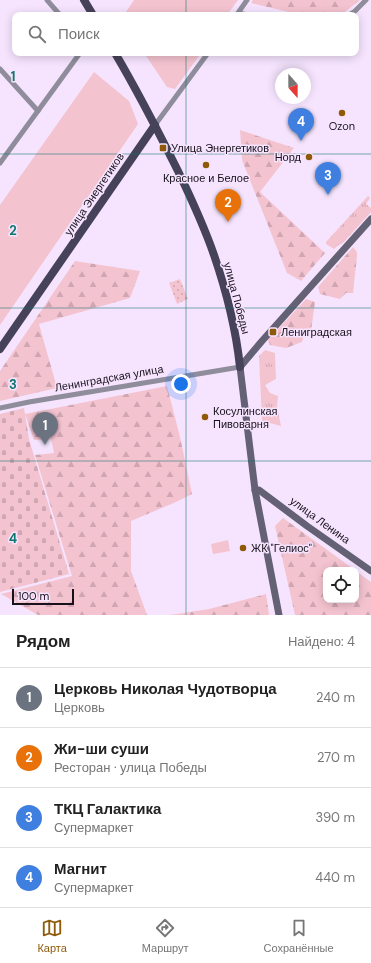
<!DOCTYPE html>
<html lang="ru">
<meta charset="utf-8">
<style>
:root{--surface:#fff;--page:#f2f2f2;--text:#222;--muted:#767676;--line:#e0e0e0;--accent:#8e5a0a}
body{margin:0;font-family:"DM Sans",sans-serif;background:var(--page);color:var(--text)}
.controls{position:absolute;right:12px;bottom:12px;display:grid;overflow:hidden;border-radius:8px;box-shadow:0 2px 10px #0003}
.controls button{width:36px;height:36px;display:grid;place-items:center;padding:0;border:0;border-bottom:1px solid var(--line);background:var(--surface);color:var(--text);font:20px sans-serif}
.compass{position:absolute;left:275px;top:68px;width:36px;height:36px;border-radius:50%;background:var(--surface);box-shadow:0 2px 10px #0003;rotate:159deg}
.scale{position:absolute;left:12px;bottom:10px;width:62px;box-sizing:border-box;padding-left:4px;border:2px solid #18111c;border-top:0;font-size:11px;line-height:14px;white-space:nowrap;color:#18111c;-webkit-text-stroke:3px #f6e4fe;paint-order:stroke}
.you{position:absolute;left:181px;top:384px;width:14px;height:14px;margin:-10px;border:3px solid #fff;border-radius:50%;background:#1a73e8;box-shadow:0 0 0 6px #1a73e833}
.badge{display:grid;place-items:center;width:26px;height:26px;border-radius:50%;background:var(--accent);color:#fff;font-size:13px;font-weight:700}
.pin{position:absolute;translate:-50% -33px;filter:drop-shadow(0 1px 2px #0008)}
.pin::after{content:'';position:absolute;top:21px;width:14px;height:12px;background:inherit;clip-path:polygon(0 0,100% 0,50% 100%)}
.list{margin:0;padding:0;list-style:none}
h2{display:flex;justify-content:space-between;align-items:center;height:52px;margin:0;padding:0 16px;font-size:17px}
h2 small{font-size:13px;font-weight:400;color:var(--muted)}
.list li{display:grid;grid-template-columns:26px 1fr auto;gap:12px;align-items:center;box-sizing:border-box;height:60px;padding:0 16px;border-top:1px solid var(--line)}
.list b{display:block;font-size:15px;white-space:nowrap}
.list p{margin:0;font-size:13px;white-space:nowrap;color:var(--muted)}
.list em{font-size:13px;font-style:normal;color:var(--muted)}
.icon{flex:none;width:22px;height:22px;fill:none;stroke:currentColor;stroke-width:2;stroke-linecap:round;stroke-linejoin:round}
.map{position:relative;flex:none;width:371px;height:615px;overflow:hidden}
.search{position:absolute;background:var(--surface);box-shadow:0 2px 10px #0003;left:12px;right:12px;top:12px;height:44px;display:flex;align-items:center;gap:10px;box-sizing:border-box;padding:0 14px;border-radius:8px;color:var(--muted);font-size:15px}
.sheet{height:292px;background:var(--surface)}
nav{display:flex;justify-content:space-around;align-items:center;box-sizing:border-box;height:56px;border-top:1px solid var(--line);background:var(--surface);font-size:11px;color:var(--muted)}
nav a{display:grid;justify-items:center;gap:2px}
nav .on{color:var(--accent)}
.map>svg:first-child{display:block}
.grass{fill:url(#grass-tufts)}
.forest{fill:url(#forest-firs)}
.cemetery{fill:url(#cemetery-stones)}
.park{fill:url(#park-dots)}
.garden{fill:#f4c3d0}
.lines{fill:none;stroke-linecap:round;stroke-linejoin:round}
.street{stroke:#8f8d9c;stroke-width:5}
.secondary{stroke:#646175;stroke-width:7}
.primary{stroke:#46425a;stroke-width:8}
.grid{fill:none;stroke:#0f766e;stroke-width:1;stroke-opacity:0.55}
.poi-dot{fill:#8e5a0a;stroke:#f6e4fe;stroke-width:1.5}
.labels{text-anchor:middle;stroke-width:3;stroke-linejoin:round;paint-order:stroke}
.poi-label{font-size:11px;fill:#18111c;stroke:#f6e4fe;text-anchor:start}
.street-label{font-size:11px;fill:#18111c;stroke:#f6e4fe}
.grid-label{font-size:13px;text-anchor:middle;font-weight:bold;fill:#0f766e;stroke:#f6e4fe;stroke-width:3;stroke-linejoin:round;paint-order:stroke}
</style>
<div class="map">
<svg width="371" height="615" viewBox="0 0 371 615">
<defs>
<pattern id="grass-tufts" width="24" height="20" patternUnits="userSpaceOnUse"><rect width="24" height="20" fill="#f4c3d0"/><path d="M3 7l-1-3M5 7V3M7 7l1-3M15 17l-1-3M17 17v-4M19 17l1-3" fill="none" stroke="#d0a6b2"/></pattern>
<pattern id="forest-firs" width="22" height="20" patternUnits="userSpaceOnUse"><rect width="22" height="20" fill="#f4c3d0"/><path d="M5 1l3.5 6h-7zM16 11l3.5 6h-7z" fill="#d0a6b2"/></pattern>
<pattern id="cemetery-stones" width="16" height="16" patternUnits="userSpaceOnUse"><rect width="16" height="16" fill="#f4c3d0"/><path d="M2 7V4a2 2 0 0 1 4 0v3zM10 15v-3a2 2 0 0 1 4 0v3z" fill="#d0a6b2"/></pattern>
<pattern id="park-dots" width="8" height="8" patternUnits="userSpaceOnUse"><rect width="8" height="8" fill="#f4c3d0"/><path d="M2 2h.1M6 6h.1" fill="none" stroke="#d0a6b2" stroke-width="1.8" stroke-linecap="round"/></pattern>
</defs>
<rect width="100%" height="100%" fill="#f6e4fe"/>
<g class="grass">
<polygon points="368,196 370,198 366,204 371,208 371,212 343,243 340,244 334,249 326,244 326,242"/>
<polygon points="265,350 275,353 276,379 265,385 270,393 278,396 277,406 281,426 262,421 259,356"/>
</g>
<g class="forest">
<polygon points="253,0 360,0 341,15 301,15 251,3"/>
<polygon points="240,130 294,148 260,192 325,253 301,281 287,273 242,160"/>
<polygon points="353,247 357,252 357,256 353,293 346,293 340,299 320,294 318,287"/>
<polygon points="75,261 140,271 130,298 39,324 57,388 0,401 0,371"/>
<polygon points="306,299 315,302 311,331 305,330 302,342 286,348 270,345 268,340"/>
<polygon points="167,386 180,437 192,494 176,502 131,521 131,571 147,615 38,615 1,594 72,576 35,455 54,453 51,439 34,440 25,414"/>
<polygon points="283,518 355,570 326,570 326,600 356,600 356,571 371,582 371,615 295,615 275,526"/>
<polygon points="266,594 269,615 170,615 209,609"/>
</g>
<polygon class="cemetery" points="24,408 29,439 69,574 0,592 0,414"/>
<polygon class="park" points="180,279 188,299 177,304 169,283"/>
<g class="garden">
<polygon points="134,0 238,0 227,15 124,15"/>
<polygon points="144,53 201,53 175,89 167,87"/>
<polygon points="94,72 129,101 138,124 0,325 0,205"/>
<polygon points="228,540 230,551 213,554 211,544"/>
</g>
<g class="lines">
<g class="street">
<polyline points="47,0 60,15"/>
<polyline points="238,13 247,0"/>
<polyline points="237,14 238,13 248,15"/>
<polyline points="349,15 354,12 366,0"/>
<polyline points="0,69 38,111"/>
<polyline points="155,125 208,53"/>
<polyline points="0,163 80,53"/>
<polyline points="0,408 29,402 240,367"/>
</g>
<g class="secondary">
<polyline points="255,490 259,490 307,526 371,571"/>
<polyline points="279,615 255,490 240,367 262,341 371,219"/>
</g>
<g class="primary">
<polyline points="84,0 93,15"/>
<path d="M 115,53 C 138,92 158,131 178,171 C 191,198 204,226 214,255 C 226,290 236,330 240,367"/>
<polyline points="0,349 155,125"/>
</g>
</g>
<path class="grid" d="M 186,0 L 186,15M 186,53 L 186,615M 0,154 L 371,154M 0,308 L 371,308M 0,461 L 371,461"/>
<g class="poi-dot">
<circle cx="342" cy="113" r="4"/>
<rect x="159" y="144" width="8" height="8" rx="2"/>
<circle cx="309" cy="157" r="4"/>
<circle cx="206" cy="165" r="4"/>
<rect x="269" y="328" width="8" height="8" rx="2"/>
<circle cx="205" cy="417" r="4"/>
<circle cx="243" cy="548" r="4"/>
</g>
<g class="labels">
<g class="poi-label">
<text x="342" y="130" text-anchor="middle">Ozon</text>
<text x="171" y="152">Улица Энергетиков</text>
<text x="301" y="161" text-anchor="end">Норд</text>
<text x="206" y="182" text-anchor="middle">Красное и Белое</text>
<text x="281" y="336">Лениградская</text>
<text x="213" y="415">Косулинская<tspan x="213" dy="13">Пивоварня</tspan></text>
<text x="251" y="552">ЖК "Гелиос"</text>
</g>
<g class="street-label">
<text transform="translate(94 194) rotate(-56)" y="4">улица Энергетиков</text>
<text transform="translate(237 298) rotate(75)" y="4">улица Победы</text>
<text transform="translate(109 378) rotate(-10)" y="4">Ленинградская улица</text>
<text transform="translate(320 520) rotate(36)" y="4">улица Ленина</text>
</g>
</g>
<g class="grid-label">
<text x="13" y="81">1</text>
<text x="13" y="235">2</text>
<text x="13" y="389">3</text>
<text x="13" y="543">4</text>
</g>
</svg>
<div class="controls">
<button><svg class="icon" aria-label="locate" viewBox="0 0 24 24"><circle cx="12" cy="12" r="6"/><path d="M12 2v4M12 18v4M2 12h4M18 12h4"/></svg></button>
</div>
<svg class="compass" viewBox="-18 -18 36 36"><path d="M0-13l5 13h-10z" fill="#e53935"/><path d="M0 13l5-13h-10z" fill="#767676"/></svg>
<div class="scale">100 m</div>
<div class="you"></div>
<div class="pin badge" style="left:45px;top:445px;background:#6b7280">1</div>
<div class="pin badge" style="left:228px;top:222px;background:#e8710a">2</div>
<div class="pin badge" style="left:328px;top:195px;background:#3f7fe0">3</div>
<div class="pin badge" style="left:301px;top:141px;background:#3f7fe0">4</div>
<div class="search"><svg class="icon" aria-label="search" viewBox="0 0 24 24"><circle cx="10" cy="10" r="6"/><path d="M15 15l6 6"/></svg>Поиск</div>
</div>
<section class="sheet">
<h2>Рядом<small>Найдено: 4</small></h2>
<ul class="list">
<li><span class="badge" style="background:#6b7280">1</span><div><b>Церковь Николая Чудотворца</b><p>Церковь</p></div><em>240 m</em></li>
<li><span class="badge" style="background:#e8710a">2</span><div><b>Жи-ши суши</b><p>Ресторан · улица Победы</p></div><em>270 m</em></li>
<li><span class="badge" style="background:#3f7fe0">3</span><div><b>ТКЦ Галактика</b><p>Супермаркет</p></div><em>390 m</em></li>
<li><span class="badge" style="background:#3f7fe0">4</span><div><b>Магнит</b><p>Супермаркет</p></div><em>440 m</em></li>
</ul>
</section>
<nav>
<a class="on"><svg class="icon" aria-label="map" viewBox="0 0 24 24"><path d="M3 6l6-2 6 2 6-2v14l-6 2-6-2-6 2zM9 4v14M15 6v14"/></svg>Карта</a>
<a><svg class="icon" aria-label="directions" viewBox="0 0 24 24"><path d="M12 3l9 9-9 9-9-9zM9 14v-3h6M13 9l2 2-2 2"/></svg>Маршрут</a>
<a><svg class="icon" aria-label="saved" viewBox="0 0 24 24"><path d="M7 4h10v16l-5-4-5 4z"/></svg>Сохранённые</a>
</nav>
